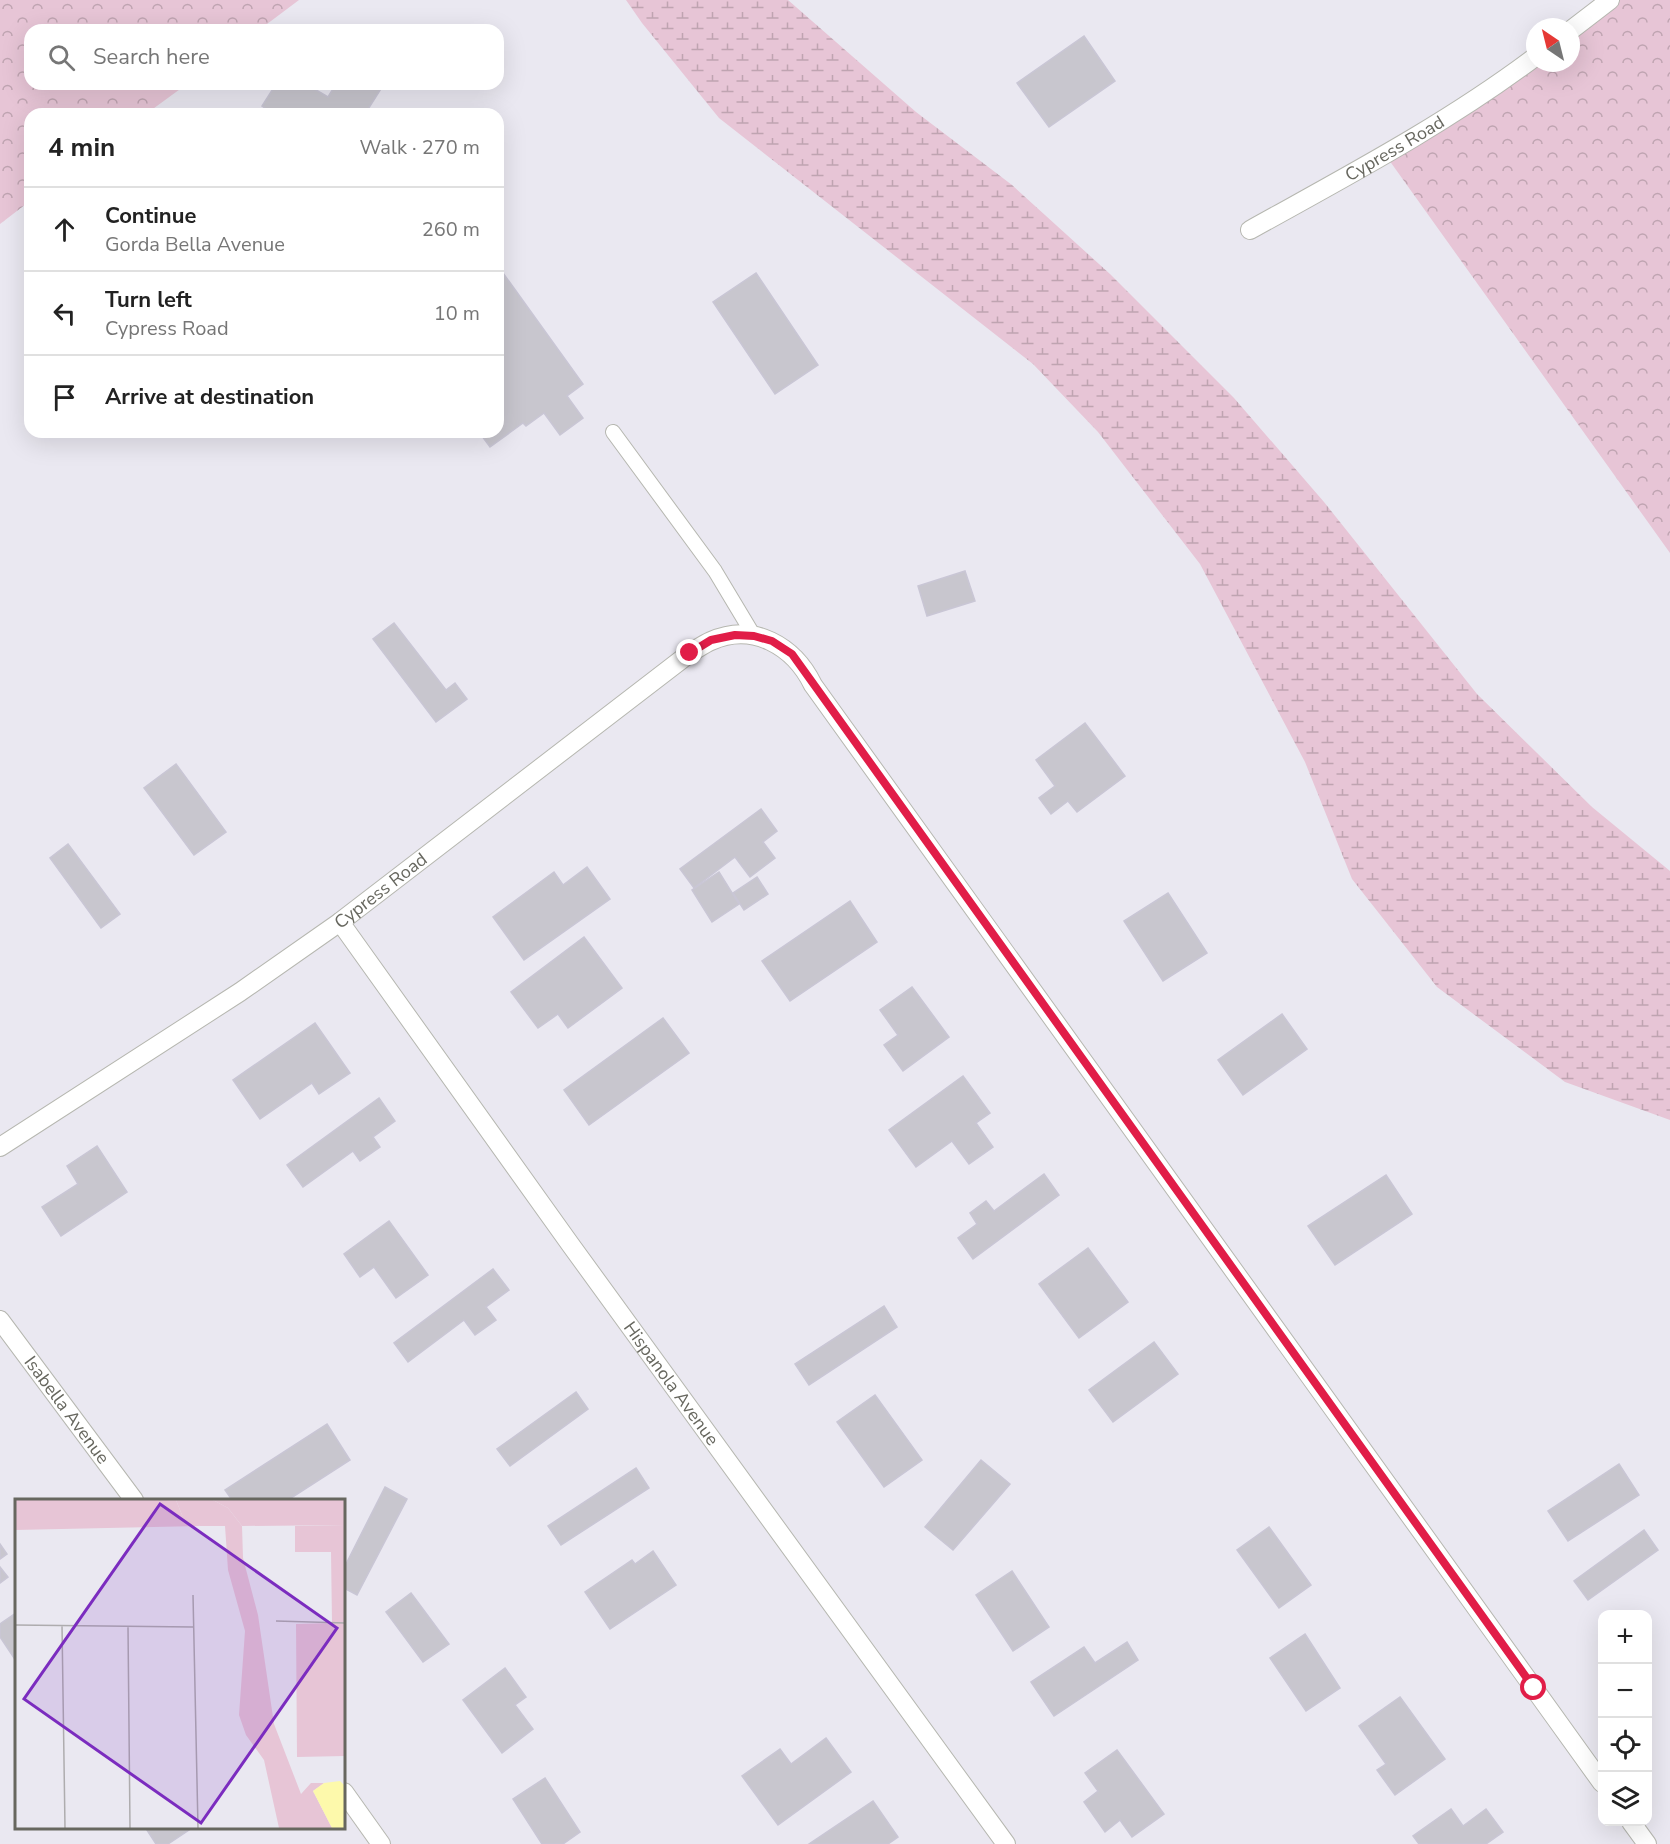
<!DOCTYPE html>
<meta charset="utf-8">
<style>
:root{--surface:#fff;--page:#f6f6f6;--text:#222;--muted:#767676;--line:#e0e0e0}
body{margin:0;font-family:"Nunito Sans",sans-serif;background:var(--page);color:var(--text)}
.controls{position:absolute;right:18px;bottom:18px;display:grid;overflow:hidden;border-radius:12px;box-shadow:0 6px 24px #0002}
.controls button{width:54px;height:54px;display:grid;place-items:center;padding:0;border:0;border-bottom:2px solid var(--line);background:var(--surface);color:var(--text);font:30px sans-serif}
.compass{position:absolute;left:1526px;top:18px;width:54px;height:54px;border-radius:50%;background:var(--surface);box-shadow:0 6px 24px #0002;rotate:325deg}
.stop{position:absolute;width:18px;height:18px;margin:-14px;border:4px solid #e11d48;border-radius:50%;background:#fff}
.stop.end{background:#e11d48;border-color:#fff;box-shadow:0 2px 6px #0008}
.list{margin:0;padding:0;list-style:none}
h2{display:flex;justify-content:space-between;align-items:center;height:78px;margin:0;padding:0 24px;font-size:26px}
h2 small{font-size:20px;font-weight:400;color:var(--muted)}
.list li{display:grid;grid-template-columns:39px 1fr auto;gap:18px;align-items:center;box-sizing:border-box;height:84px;padding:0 24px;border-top:2px solid var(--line)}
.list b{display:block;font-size:22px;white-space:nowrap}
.list p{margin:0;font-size:20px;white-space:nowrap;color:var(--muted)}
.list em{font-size:20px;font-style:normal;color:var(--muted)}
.icon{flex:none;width:33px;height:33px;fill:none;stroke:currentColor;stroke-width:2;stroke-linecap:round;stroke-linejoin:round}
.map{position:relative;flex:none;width:1670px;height:1844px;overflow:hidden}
.search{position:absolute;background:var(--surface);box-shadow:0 6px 24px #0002;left:24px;top:24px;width:480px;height:66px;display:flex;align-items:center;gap:15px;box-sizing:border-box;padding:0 21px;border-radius:18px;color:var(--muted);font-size:22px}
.panel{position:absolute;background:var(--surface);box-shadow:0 6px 24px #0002;left:24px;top:108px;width:480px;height:330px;border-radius:18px}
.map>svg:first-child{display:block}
.forest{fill:url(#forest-crowns)}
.wetland{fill:url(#wetland-marsh)}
.building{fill:#c8c6ce;stroke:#c9c6d5;stroke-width:1.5}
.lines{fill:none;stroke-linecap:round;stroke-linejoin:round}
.lane-casing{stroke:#b6b7b0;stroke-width:16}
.street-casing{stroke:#b6b7b0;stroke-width:20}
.lane{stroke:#fff;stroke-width:14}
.street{stroke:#fff;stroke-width:18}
.route{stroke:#e11d48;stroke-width:8}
.labels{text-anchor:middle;stroke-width:4.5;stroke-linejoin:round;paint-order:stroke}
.street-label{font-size:18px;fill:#67675f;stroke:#fff}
.inset-road{fill:none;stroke:#aeacae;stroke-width:1.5}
.view{fill:#7b2cbf;fill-opacity:0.15;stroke:#7b2cbf;stroke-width:3}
.inset-edge{fill:none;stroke:#67675f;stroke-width:3}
</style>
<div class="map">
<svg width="1670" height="1844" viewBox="0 0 1670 1844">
<defs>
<pattern id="forest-crowns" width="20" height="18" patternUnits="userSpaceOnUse" patternTransform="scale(1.5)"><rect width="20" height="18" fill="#e7c5d6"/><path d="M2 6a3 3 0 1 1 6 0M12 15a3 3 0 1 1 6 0" fill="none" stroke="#bfa4b1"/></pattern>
<pattern id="wetland-marsh" width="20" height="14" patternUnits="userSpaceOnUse" patternTransform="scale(1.5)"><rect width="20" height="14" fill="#e7c5d6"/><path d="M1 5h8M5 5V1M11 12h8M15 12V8" fill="none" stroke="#bfa4b1"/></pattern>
</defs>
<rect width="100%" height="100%" fill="#eae8f1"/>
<g class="forest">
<polygon points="0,0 299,0 259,30 30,30 30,84 187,84 146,114 30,114 30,201 0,224"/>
<polygon points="1613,0 1670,0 1670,553 1389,160 1535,63 1571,63 1571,30"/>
</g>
<polygon class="wetland" points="626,0 788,0 916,112 1012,185 1110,274 1234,398 1324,502 1477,694 1592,807 1670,871 1670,1120 1565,1082 1437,987 1352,879 1305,762 1200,564 1098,432 1033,364 719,118 642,23"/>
<g class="building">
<polygon points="1084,36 1115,81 1049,127 1017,83"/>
<polygon points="276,84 306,84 328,97 336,84 384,84 365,114 274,114 262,106"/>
<polygon points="498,266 583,384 567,396 583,418 560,435 544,413 526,426 523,423 490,447 479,432 498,432"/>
<polygon points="756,273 818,365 775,394 713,302"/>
<polygon points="965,571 975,601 927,616 918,586"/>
<polygon points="394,623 446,690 455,683 467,699 436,722 373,639"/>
<polygon points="1085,723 1125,776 1077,812 1068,801 1051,814 1039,798 1055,786 1036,760"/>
<polygon points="176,764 226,832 194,855 144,788"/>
<polygon points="761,809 777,831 763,842 775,858 750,877 735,857 694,888 680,869"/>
<polygon points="68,844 120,914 101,928 50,858"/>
<polygon points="587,867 610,899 524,960 493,917 554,872 563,885"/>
<polygon points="719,872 739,904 712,922 692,890"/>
<polygon points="757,877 768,894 744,910 733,893"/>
<polygon points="1168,893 1207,953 1163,981 1124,921"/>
<polygon points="850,901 877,942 790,1001 762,961"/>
<polygon points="584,937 622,988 568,1028 558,1014 538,1028 511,992"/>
<polygon points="912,987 949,1037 903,1071 884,1045 898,1035 880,1010"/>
<polygon points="1282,1014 1307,1049 1243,1095 1218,1060"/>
<polygon points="663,1018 689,1053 589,1125 564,1090"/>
<polygon points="315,1023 350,1073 319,1094 312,1083 260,1119 233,1080"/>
<polygon points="963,1076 990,1113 976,1123 993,1147 969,1164 952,1141 916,1167 889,1130"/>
<polygon points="379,1098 395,1121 373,1137 380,1147 360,1161 353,1151 303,1187 287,1165"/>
<polygon points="97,1146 127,1192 61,1236 42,1207 78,1184 67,1166"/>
<polygon points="1044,1174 1059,1195 973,1259 958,1238 977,1224 970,1213 986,1201 994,1211"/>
<polygon points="1386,1175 1412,1214 1335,1265 1308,1226"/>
<polygon points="389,1221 428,1275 396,1298 374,1267 360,1277 344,1254"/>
<polygon points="1088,1248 1128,1302 1079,1338 1039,1284"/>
<polygon points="493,1269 509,1290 486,1307 496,1320 475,1335 464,1320 408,1362 394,1343"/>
<polygon points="884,1306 897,1327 809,1385 795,1364"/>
<polygon points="1154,1342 1178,1374 1113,1422 1089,1390"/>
<polygon points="576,1392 588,1409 510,1466 497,1449"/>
<polygon points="875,1395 922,1460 884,1487 837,1422"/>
<polygon points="327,1424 350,1460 288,1500 232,1500 225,1490"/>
<polygon points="981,1460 1010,1484 953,1550 925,1527"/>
<polygon points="1619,1464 1639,1495 1568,1541 1548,1511"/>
<polygon points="636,1468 649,1488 561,1545 548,1526"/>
<polygon points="385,1487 407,1499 357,1595 344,1588 344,1568"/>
<polygon points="1269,1527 1311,1585 1279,1608 1237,1550"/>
<polygon points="1644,1530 1658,1550 1588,1600 1574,1581"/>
<polygon points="0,1544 7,1554 0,1559"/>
<polygon points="653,1551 676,1585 610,1629 585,1592 632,1560 635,1564"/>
<polygon points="0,1567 8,1577 0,1583"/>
<polygon points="1012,1571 1049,1627 1013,1651 976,1595"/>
<polygon points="411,1593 449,1644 423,1662 386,1612"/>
<polygon points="16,1613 16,1661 0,1637 0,1624"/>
<polygon points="1305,1634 1340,1688 1306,1711 1270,1658"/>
<polygon points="1127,1642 1138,1660 1054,1716 1031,1682 1084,1647 1095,1663"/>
<polygon points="505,1668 526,1697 515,1705 533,1729 502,1753 463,1700"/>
<polygon points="1400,1697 1445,1759 1395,1795 1377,1770 1386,1764 1359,1726"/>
<polygon points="826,1738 851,1772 778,1825 742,1776 780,1749 791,1764"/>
<polygon points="1117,1750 1164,1814 1132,1837 1120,1820 1105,1832 1084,1802 1098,1791 1085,1773"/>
<polygon points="545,1778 580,1832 563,1844 542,1844 513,1799"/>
<polygon points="873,1801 898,1837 888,1844 809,1844"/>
<polygon points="1451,1809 1463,1826 1486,1809 1503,1832 1486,1844 1419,1844 1413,1836"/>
<polygon points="152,1828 192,1828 168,1844 156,1844 147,1830"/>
</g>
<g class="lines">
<g class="lane-casing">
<polyline id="lane" points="613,432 715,571 754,636"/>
</g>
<g class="street-casing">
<g id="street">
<polyline points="1571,30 1610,0"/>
<path id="s1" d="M 1250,230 C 1347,176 1446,124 1535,57"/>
<path id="s2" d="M 340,922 L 570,1244 L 1006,1844"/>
<path id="s3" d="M 0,1147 L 240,992 L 340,922 L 690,653 C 697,649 704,644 711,641 C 753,622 794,646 813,685 L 1602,1783"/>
<path id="s4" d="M 0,1320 L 134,1500"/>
<polyline points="344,1792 381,1844"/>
<polyline points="1631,1822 1647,1844"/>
</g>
</g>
<use href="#lane" class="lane"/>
<use href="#street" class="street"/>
</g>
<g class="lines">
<polyline class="route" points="690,653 711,640 735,635 754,636 772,641 792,654 1534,1688"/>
</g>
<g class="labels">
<g class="street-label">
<text dy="6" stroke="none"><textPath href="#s1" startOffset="166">Cypress Road</textPath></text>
<text dy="6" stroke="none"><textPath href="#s3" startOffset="459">Cypress Road</textPath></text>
<text dy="6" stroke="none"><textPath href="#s2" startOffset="568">Hispanola Avenue</textPath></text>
<text dy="6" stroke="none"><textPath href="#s4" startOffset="112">Isabella Avenue</textPath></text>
</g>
</g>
<g transform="translate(15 1499)">
<rect width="330" height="330" fill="#eae8f1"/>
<path d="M 198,1 L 330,1 L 330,26 L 227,27 L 213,9 Z" fill="#e7c5d6"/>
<path d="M 0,1 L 161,1 L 167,16 L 185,27 L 0,31 ZM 330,26 L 330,257 L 282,258 L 281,125 L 317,124 L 316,53 L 280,53 L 280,27 Z" fill="#e7c5d6"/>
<path d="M 161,1 L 198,1 L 213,9 L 227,27 L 228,59 L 243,116 L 259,225 L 286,295 L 296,284 L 309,284 L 298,292 L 317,329 L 264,329 L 249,261 L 231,236 L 224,216 L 230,132 L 213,71 L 210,27 L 185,27 L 174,22 L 167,16 Z" fill="#e7c5d6"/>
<path d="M 325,282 L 330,287 L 330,329 L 317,329 L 298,292 L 309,284 Z" fill="#fdf9ab"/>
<path class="inset-road" d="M 178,96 L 183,329M 261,122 L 330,124M 0,126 L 178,128M 47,126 L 50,329M 113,128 L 115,329"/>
<path class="view" d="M 145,5 L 322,129 L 186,324 L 9,200 Z"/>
<rect width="330" height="330" class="inset-edge"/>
</g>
</svg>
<div class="controls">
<button>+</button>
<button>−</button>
<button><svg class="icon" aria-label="locate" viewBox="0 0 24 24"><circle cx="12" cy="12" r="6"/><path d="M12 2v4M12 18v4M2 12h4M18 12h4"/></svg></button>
<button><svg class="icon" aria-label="layers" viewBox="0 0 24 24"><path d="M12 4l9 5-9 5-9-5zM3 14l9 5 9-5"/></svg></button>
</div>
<svg class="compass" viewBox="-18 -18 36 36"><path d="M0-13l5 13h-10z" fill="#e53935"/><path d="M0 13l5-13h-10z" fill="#767676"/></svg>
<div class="stop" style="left:1534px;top:1688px"></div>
<div class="stop end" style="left:690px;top:653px"></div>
<div class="search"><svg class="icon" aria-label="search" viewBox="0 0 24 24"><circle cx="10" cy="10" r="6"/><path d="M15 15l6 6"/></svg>Search here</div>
<section class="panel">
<h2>4 min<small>Walk · 270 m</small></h2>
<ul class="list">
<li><svg class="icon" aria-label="ahead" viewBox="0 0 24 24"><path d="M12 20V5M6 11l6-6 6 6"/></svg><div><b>Continue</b><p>Gorda Bella Avenue</p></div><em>260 m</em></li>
<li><svg class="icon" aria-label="left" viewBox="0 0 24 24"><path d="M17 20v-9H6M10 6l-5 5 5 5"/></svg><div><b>Turn left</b><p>Cypress Road</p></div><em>10 m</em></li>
<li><svg class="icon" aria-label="arrive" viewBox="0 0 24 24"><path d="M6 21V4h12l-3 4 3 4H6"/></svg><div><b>Arrive at destination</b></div></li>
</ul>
</section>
</div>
